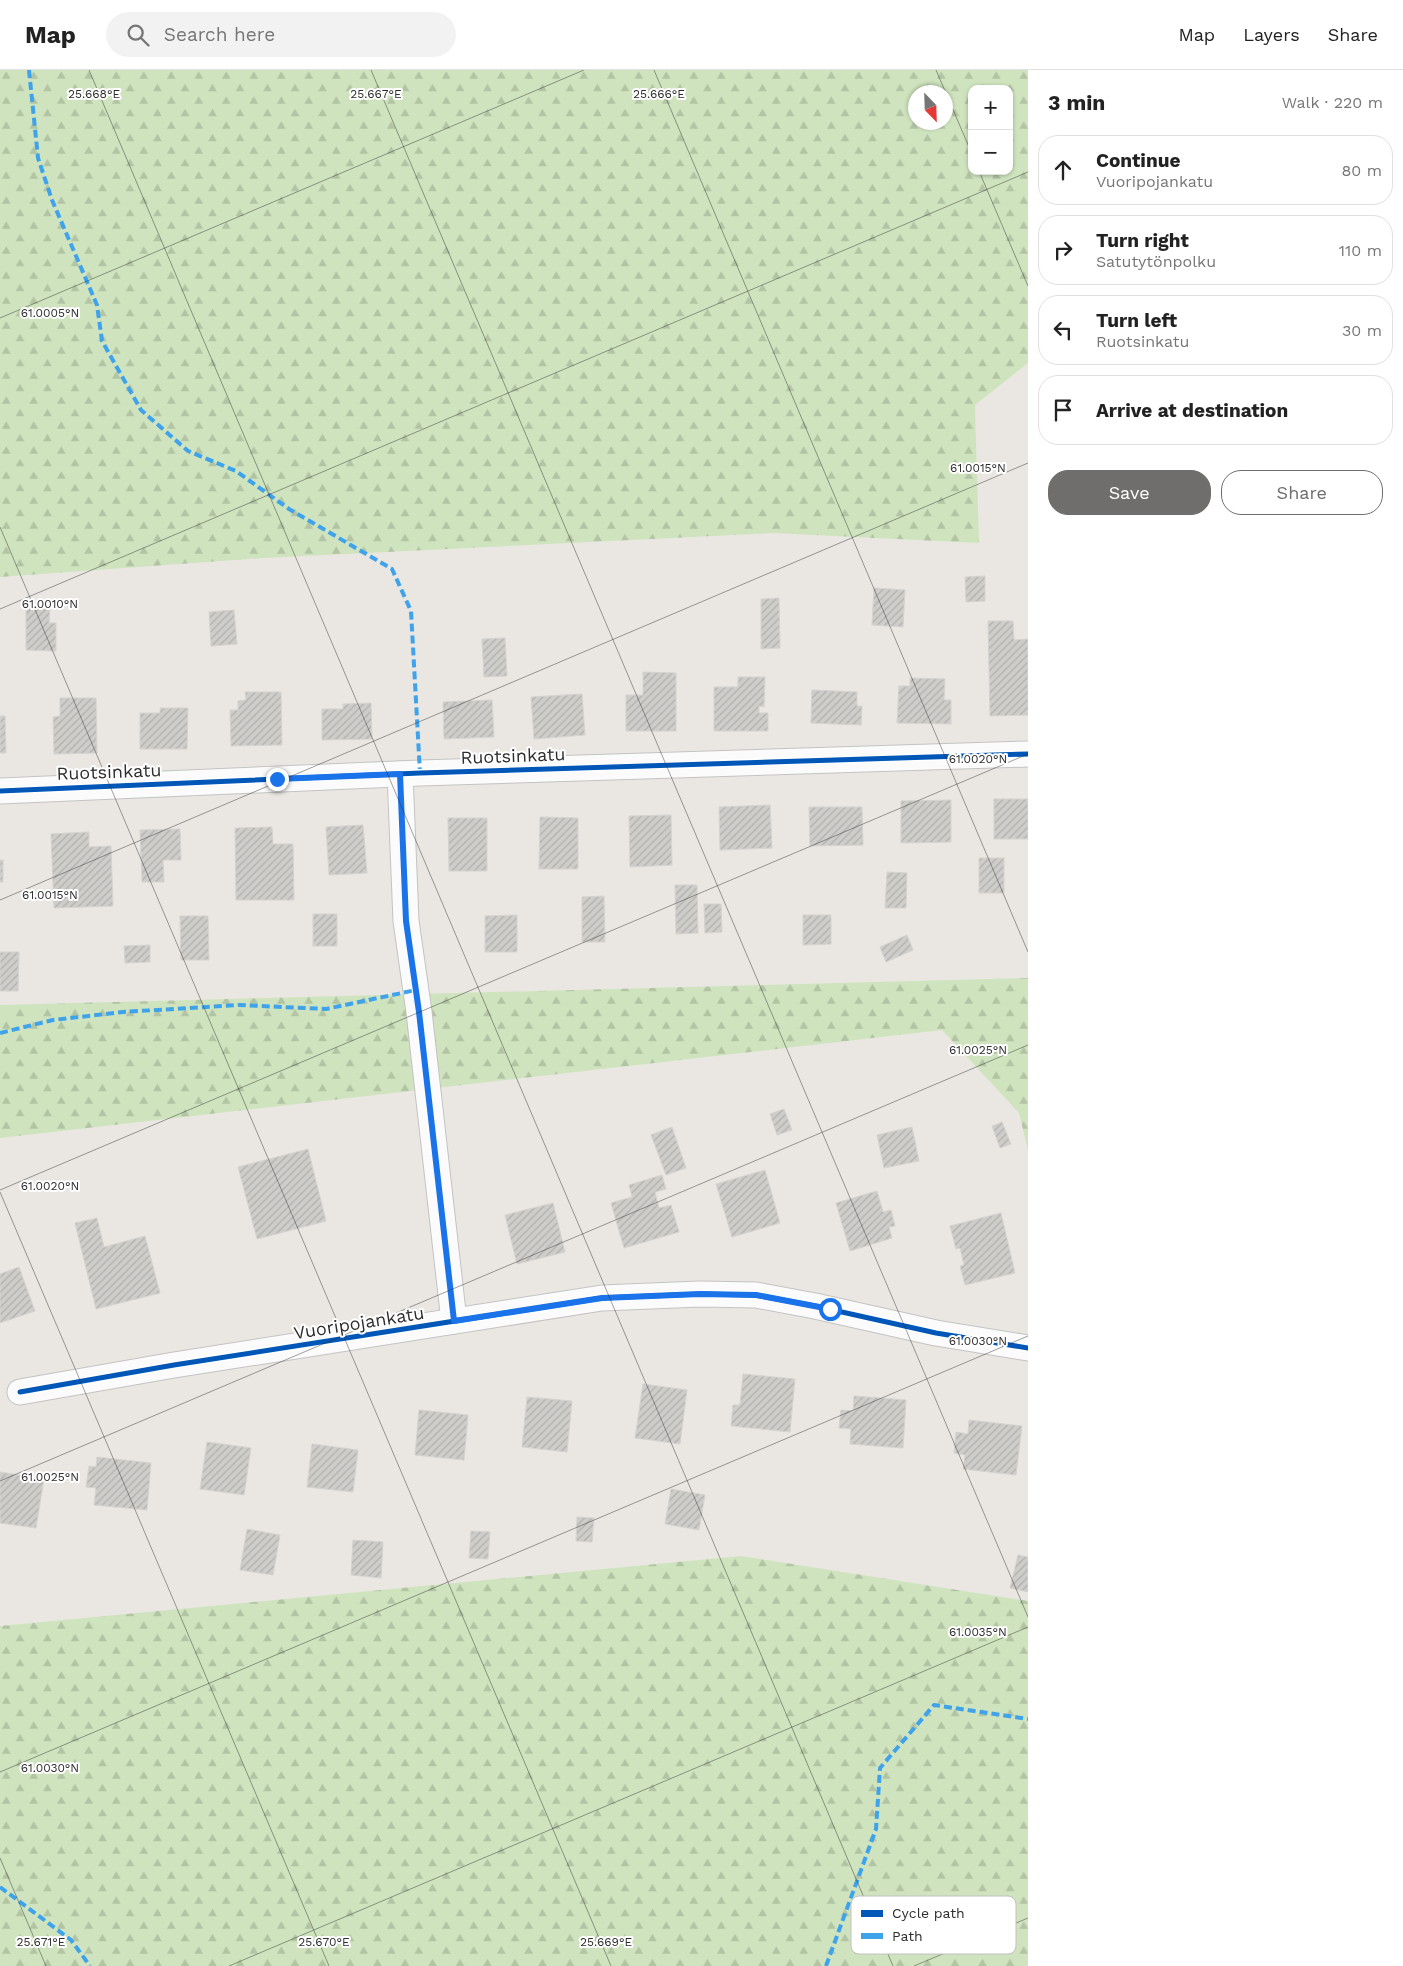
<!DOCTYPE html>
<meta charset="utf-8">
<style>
:root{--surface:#fff;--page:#f2f2f2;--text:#222;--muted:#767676;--line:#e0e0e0;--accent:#6f6e6d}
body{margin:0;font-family:"Work Sans",sans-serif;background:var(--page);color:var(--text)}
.controls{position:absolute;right:15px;top:15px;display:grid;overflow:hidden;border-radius:10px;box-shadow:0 1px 4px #0004}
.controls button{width:45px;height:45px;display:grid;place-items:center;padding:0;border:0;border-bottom:1px solid var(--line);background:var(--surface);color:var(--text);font:25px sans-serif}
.compass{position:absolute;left:908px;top:15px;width:45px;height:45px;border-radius:50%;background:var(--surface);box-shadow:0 1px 4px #0004;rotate:157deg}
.stop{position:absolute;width:15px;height:15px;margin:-11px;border:4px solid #1a73e8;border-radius:50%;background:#fff}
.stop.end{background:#1a73e8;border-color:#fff;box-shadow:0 1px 5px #0008}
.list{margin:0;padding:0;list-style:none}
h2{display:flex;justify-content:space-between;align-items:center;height:65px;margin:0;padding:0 20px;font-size:21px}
h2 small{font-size:16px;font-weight:400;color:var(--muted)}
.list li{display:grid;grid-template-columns:32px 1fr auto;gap:15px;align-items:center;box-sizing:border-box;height:70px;margin:0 10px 10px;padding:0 10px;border:1px solid var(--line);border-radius:20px}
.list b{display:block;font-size:19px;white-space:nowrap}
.list p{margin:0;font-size:16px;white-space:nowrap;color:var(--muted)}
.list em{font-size:16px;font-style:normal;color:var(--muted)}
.actions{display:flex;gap:10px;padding:15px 20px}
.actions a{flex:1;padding:11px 0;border:1px solid var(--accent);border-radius:20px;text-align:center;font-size:18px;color:var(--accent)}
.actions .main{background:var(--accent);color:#fff}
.icon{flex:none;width:28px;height:28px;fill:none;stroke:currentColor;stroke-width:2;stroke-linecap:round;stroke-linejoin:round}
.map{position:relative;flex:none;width:1028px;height:1896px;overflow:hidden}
header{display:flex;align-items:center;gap:30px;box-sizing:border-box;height:70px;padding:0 25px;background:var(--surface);border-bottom:1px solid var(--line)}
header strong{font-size:24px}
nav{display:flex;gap:28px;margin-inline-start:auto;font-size:18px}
.search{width:350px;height:45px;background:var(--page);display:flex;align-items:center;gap:12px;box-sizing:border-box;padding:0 18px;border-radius:28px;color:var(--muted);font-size:19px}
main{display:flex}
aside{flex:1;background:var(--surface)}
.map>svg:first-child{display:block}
.forest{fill:url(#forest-firs);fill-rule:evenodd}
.building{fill:url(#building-hatch);stroke:#d5d3cf}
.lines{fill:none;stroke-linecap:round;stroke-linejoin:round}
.minor-casing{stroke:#c4c3c3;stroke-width:27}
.minor{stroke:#fcfbfb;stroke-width:25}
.quiet{stroke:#3ea3eb;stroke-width:4;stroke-dasharray:8 4;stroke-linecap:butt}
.cycleway-casing{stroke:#fff;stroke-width:8}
.cycleway{stroke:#0057b8;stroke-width:5}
.route{stroke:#1a73e8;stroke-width:6}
.ticks{fill:none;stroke:#2d2d2d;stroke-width:1;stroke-opacity:0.45}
.labels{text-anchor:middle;stroke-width:4;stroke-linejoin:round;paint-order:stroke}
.street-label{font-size:18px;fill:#2d2d2d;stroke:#fff}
.key{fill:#fff;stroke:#c0c0c0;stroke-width:1}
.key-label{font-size:14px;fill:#2d2d2d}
.ticks-label{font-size:12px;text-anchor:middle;fill:#2d2d2d;stroke:#fff;stroke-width:4;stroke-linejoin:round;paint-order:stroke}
</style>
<header>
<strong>Map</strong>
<div class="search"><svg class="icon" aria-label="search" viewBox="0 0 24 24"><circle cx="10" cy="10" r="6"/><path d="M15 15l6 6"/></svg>Search here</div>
<nav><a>Map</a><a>Layers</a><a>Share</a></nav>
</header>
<main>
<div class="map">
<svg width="1028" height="1896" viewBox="0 0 1028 1896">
<defs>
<pattern id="forest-firs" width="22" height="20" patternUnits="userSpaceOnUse" patternTransform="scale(1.25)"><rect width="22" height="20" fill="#cfe4be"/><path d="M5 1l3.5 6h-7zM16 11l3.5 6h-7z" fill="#b2c4a4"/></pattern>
<pattern id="building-hatch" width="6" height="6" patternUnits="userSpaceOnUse" patternTransform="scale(1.25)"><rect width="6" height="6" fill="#cfcdca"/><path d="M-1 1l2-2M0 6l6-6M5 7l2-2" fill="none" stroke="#b2b0ae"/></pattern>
</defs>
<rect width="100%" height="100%" fill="#eae7e3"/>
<g class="forest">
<path d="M 0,0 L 1028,0 L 1028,293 L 975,335 L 979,473 L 773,463 L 264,488 L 0,507 ZM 972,19 L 1009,19 L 1009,101 L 972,101 ZM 916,22 L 946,22 L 946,52 L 916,52 Z"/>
<polygon points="1028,908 1028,1080 1019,1043 942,960 0,1068 0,935"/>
<polygon points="741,1486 1028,1531 1028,1896 0,1896 0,1556"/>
</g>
<g class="building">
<polygon points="985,506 985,531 966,532 965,507"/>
<polygon points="874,518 905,520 903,557 872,555"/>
<polygon points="779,528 780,578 761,579 761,529"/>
<polygon points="26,537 50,538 49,553 56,553 56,581 26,580"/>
<polygon points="234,540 237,574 211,576 209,542"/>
<polygon points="988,551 1013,551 1014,570 1028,569 1028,645 990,646"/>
<polygon points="505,568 507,606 484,607 482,569"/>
<polygon points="643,602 676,603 676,661 626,661 626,625 643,625"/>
<polygon points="738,607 765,607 764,637 759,636 759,643 768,643 768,661 714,661 714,617 738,617"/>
<polygon points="910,608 945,609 944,630 951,630 951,654 897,653 899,616 910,616"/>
<polygon points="812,620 857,622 857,636 862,636 861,655 811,653"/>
<polygon points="245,622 281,622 282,675 231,676 230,640 238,640 238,631 246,630"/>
<polygon points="582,624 585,665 534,669 531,627"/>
<polygon points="60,628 96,628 97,683 54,684 53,647 60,646"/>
<polygon points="492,630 494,667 444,669 443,632"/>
<polygon points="371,633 372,669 322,670 322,639 343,639 343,634"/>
<polygon points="160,638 188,638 187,679 140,679 140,643 160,643"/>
<polygon points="0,646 5,646 6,683 0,683"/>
<rect x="994" y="729" width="34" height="40"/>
<polygon points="951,730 951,772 901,773 901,731"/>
<polygon points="770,735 772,778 720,780 719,737"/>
<polygon points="809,737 862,737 863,775 810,776"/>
<polygon points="671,745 672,795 630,797 629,746"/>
<polygon points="540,747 578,748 578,799 539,799"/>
<polygon points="448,748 487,748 487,801 449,801"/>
<polygon points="363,755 367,803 329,805 326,757"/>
<polygon points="272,757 273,774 293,774 294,830 236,830 235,758"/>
<polygon points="180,759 181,790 163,790 164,812 142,812 140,760"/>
<polygon points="89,762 89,777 111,776 113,836 54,838 51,764"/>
<rect x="979" y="788" width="25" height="35"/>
<rect x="0" y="790" width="3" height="22"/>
<polygon points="887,802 907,803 906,838 885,838"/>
<polygon points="675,815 697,815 698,863 676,864"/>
<polygon points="604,826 605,872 582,872 582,827"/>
<polygon points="704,834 721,834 722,862 705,863"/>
<rect x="313" y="844" width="24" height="32"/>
<polygon points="517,845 517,882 485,882 485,846"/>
<polygon points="803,845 831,845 831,874 803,875"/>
<polygon points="180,846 208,846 209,890 181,890"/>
<polygon points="907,865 913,880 886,892 880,877"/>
<polygon points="150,875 150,892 125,893 124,876"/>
<polygon points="0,882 19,882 18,921 0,921"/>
<polygon points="784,1039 792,1060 777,1065 770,1044"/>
<polygon points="1002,1052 1011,1074 1000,1078 992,1056"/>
<polygon points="672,1057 686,1098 666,1105 651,1065"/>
<polygon points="912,1057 919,1091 884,1098 877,1065"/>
<polygon points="308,1079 326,1151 257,1169 238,1097"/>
<polygon points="765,1100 780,1153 732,1167 716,1114"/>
<polygon points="662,1105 666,1119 655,1122 659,1138 671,1135 679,1162 624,1178 611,1133 632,1127 629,1115"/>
<polygon points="877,1121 883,1142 891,1140 895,1156 889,1157 892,1168 850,1181 836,1133"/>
<polygon points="553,1133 565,1182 517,1194 505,1145"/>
<polygon points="1001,1143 1015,1203 965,1215 960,1196 964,1195 960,1178 956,1179 950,1156"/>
<polygon points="97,1148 104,1177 145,1166 160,1223 96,1239 75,1153"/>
<polygon points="19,1197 35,1241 0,1253 0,1204"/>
<polygon points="743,1304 795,1309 790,1362 731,1356 733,1335 740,1335"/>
<polygon points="643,1314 687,1320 680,1374 635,1368"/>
<polygon points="854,1326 906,1330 903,1378 850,1374 851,1359 839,1358 841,1340 853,1341"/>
<polygon points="527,1327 572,1331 567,1382 522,1377"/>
<polygon points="419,1340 468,1345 464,1390 415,1385"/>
<polygon points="969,1350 1022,1356 1016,1405 963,1399 965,1385 954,1383 956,1362 968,1364"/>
<polygon points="207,1372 251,1378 244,1425 200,1419"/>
<polygon points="312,1374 358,1380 353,1422 307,1417"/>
<polygon points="97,1387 151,1393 147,1440 94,1435 96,1418 86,1417 89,1396 96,1397"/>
<polygon points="0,1402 44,1409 36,1458 0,1453"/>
<polygon points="671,1419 705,1425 699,1460 665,1454"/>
<polygon points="577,1447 594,1448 592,1472 576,1471"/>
<polygon points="247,1459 280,1465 273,1505 240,1500"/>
<polygon points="471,1461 490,1462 488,1489 469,1488"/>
<polygon points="353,1470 383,1472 381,1508 351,1505"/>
<polygon points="1018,1485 1028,1487 1028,1522 1010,1518"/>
</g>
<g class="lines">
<g class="minor-casing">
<g id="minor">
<polyline points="400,704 406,851 419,942 454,1251"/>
<polyline points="0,721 420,703 1028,684"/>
<polyline points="20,1322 174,1295 602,1228 700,1224 756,1225 815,1236 936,1263 1028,1278"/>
</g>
</g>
<use href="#minor" class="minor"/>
<g class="quiet">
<polyline points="29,0 38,88 52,130 97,235 102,271 141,340 188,381 236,401 289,439 392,499 411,541 420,703"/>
<polyline points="0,963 53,950 123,942 239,935 326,939 416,920"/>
<polyline points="0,1817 71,1870 90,1896"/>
<polyline points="826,1896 876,1759 880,1698 934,1635 1028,1649"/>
</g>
<g class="cycleway-casing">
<g id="cycleway">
<polyline points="0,721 420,703 1028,684"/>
<polyline points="20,1322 174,1295 602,1228 700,1224 756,1225 815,1236 936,1263 1028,1278"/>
</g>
</g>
<use href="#cycleway" class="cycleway"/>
</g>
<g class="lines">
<polyline class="route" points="277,709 400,704 406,851 419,942 454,1251 602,1228 700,1224 756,1225 830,1239"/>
</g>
<path class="ticks" d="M 89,0 L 893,1896M 371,0 L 1028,1547M 654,0 L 1028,882M 936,0 L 972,84M 979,101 L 1028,216M 0,248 L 584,0M 0,457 L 611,1896M 0,539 L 1028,102M 0,830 L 1028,393M 0,1120 L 1028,684M 0,1122 L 329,1896M 0,1411 L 1028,975M 0,1702 L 1028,1266M 0,1788 L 46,1896M 229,1896 L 1028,1557M 914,1896 L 1028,1848"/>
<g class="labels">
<g class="street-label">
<text transform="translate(513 686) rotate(-2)" y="6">Ruotsinkatu</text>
<text transform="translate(109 702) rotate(-2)" y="6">Ruotsinkatu</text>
<text transform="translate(359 1253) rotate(-9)" y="6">Vuoripojankatu</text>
</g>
</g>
<rect x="851" y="1826" width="165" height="58" rx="8" class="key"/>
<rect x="861" y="1840" width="22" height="7" fill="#0057b8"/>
<rect x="861" y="1863" width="22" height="6" fill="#3ea3eb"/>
<g class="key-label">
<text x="892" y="1848">Cycle path</text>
<text x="892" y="1871">Path</text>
</g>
<g class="ticks-label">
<text x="94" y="28">25.668°E</text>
<text x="376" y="28">25.667°E</text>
<text x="659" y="28">25.666°E</text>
<text x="50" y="247">61.0005°N</text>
<text x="978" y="402">61.0015°N</text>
<text x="50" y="538">61.0010°N</text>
<text x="978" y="693">61.0020°N</text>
<text x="50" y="829">61.0015°N</text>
<text x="978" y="984">61.0025°N</text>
<text x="50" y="1120">61.0020°N</text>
<text x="978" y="1275">61.0030°N</text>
<text x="50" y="1411">61.0025°N</text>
<text x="978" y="1566">61.0035°N</text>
<text x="50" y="1702">61.0030°N</text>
<text x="41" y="1876">25.671°E</text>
<text x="324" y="1876">25.670°E</text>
<text x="606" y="1876">25.669°E</text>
</g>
</svg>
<div class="controls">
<button>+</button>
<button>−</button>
</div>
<svg class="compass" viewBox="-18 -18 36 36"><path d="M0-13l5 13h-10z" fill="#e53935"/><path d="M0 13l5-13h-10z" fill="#767676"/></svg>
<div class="stop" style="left:830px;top:1239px"></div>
<div class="stop end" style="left:277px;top:709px"></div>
</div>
<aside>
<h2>3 min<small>Walk · 220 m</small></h2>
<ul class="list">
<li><svg class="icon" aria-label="ahead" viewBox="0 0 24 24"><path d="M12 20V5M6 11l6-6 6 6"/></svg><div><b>Continue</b><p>Vuoripojankatu</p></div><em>80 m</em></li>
<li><svg class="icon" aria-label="right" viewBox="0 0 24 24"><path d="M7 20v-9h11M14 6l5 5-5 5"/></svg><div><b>Turn right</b><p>Satutytönpolku</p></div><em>110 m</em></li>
<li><svg class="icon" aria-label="left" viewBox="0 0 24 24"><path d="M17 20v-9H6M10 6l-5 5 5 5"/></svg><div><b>Turn left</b><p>Ruotsinkatu</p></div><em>30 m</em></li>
<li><svg class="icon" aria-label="arrive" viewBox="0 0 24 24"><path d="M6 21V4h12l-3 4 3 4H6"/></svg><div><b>Arrive at destination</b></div></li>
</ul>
<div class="actions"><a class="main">Save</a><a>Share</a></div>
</aside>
</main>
